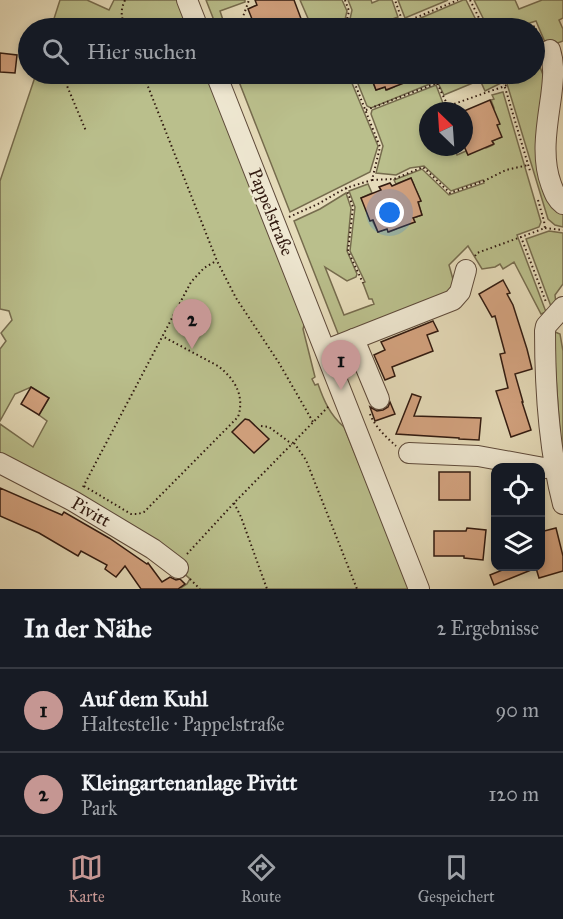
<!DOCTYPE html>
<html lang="de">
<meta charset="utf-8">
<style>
:root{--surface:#171b24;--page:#20242c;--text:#f1f3f6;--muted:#9ea1a6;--line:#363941;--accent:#c59692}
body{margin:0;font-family:"IM FELL Great Primer",serif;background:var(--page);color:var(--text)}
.controls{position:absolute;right:18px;bottom:18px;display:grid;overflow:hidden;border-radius:12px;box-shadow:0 3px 9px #0003}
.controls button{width:54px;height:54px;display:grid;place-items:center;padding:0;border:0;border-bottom:2px solid var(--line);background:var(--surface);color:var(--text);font:30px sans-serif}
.compass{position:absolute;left:419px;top:102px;width:54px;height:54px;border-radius:50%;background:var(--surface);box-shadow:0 3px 9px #0003;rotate:335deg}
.you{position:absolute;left:390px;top:213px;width:21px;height:21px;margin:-15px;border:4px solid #fff;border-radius:50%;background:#1a73e8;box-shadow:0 0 0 9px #1a73e833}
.badge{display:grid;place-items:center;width:39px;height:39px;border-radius:50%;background:var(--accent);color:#111;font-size:20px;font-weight:700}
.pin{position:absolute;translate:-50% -50px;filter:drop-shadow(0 2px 3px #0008)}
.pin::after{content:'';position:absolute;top:32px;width:21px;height:18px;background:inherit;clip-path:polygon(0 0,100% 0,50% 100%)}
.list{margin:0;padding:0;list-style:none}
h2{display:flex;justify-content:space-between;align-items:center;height:78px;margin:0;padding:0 24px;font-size:26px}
h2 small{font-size:20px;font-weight:400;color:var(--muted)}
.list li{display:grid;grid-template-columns:39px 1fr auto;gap:18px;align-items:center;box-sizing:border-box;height:84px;padding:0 24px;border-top:2px solid var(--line)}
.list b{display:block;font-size:22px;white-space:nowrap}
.list p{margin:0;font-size:20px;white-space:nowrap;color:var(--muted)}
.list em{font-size:20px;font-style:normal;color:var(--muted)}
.icon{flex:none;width:33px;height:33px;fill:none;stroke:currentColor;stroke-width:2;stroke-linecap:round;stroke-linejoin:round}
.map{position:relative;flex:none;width:563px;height:589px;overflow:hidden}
.search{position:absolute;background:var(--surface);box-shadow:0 3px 9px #0003;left:18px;right:18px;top:18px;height:66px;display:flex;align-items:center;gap:15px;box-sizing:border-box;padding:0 21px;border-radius:33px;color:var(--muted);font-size:22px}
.sheet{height:246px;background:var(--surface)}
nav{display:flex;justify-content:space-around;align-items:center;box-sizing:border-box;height:84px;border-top:2px solid var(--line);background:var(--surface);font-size:16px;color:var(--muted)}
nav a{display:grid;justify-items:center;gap:3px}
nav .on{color:var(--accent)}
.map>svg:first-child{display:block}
.green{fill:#babf8c;stroke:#766c4e;stroke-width:1.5}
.building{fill:#d4a380;stroke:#311a10;stroke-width:1.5}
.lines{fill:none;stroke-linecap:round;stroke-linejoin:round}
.minor-casing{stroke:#5e4a3a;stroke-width:22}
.path{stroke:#311a10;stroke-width:2;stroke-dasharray:1.5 3;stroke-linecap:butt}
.minor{stroke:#efe8d2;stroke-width:20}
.labels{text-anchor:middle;stroke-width:4.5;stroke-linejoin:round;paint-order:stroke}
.street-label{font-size:18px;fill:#311a10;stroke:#efe8d2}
</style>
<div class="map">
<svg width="563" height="589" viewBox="0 0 563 589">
<rect width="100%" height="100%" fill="#e6dcba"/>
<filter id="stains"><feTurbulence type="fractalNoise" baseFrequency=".00333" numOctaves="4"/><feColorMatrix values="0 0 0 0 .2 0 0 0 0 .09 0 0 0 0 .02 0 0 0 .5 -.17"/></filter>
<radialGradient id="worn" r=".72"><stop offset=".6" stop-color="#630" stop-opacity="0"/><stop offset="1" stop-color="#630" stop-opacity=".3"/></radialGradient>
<g class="green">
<polygon points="60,0 87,0 109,10 114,0 179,0 190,28 51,28"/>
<polygon points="206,0 245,0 245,2 220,11 225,26 224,28 217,28"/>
<polygon points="300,0 342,0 347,11 343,28 302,28 310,23"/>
<polygon points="348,0 371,0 372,3 379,0 392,0 398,17 368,28 348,28 352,10"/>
<polygon points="398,0 448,0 405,18"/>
<polygon points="463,0 466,0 480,28 403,28 402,26"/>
<polygon points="474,0 515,0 519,9 542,0 563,0 563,18 559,20 563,29 563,41 547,47 536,21 520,26 520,28 488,28"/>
<polygon points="535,31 542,52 535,54 547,85 542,168 563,209 563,227 555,225 548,219 504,74 534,74"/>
<path d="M 36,74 L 207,74 L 305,322 L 303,329 L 315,377 L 312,379 L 315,385 L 318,384 C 324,401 330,415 344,427 L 410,589 L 179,589 L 187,584 L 190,579 L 178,568 L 0,457 L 0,424 L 33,447 L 47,421 L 39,415 L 49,398 L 31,387 L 15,394 L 0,421 L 0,349 L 6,341 L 1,333 L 12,320 L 9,311 L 0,309 L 0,181 Z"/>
<polygon points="236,74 254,74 256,78 276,74 311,74 349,76 378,146 370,172 290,212"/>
<polygon points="354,74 366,74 368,79 371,78 376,90 385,87 387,90 394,87 393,83 406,83 413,80 412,76 418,74 498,74 501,83 485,91 480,80 444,95 437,81 371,108 367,106"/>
<polygon points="436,85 446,111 428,111 428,147 454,147 457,155 466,151 468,155 485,144 486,148 493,145 492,141 501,137 490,109 494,108 491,100 494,99 492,95 503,92 541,222 539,227 517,235 546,312 541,314 514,262 503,269 500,264 495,267 482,269 468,246 449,265 454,283 449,292 339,336 294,221 320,209 346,193 351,208 347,251 357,274 356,277 347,281 325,267 344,315 374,304 372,299 369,299 363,283 365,282 350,251 355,207 349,191 368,184 372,193 361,198 378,232 387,229 389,232 396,229 395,226 415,222 413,218 422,215 418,202 421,201 417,192 414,193 411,187 414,185 411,178 396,184 394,180 422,169 449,195 484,183 483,180 451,191 424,166 410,168 396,175 376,173 383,146 371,114 372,110"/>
<polygon points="549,231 563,233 563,284 555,295 556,304 552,309 526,239"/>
<polygon points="555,332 560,334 563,351 563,458 560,435 553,335"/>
</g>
<g class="building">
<polygon points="255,0 294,0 303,24 291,28 229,28 252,19 248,9 257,5"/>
<polygon points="0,53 17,55 15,73 0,72"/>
<polygon points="370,74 427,74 386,90 385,87 376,90"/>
<polygon points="490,100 500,124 497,125 502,137 492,141 494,144 468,155 464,146 464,111"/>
<polygon points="411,178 421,201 418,202 422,215 413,218 415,222 388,232 387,229 378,232 373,220 370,221 361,198 381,190 379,187 390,183 392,186"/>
<polygon points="503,280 510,293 507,294 513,305 527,349 532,369 515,374 523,402 522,402 531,430 511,437 496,391 508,388 500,354 505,353 495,316 492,317 479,294"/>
<polygon points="433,321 438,331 427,335 433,351 392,367 395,376 385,380 374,355 385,350 381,342"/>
<polygon points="31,387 49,398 39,415 21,404"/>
<polygon points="412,394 421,397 414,416 481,418 479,440 459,439 459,438 396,434"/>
<polygon points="390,402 395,414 375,421 370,407 377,411 383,410 388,407"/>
<polygon points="245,419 249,420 269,439 254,453 232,432"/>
<rect x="439" y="472" width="31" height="28"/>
<polygon points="0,488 62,515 64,512 109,538 147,564 148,563 162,582 170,577 176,580 180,579 185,584 178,589 141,589 125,566 116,577 105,569 107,565 81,551 78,556 39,533 0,516"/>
<polygon points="467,528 486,530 483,560 464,558 464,556 434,556 434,531 466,531"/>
<polygon points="556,528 563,556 563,571 539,578 536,568 494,585 490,575 510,567 540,567 540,532"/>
</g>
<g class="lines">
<g class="minor-casing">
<g id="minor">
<polyline points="187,0 198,28"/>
<path d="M 550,50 C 555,66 553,81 551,97 C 547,125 541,157 551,184 C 554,192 556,199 563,204"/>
<polyline points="216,74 419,589"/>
<path d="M 563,307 L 546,326 L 545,331 C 545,387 549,450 563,504"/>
<polyline points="354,339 379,399"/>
<polyline points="326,350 453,300 460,292 466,270"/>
<polyline points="409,453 478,456 544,468 555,467"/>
<polyline points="0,463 73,501 153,549 178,568"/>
</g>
</g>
<g class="path">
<path d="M 125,0 C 120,11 121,17 126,28"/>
<polyline points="345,0 349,11 345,28"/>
<polyline points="470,0 484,28"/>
<polyline points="403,23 458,0"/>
<polyline points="239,28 249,0"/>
<polyline points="394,28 403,23 395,0"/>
<polyline points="529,28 535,26 539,38"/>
<polyline points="62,74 86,131"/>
<polyline points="143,74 217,261 236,298 279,363 313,422"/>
<polyline points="256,74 257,76 266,74"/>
<polyline points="336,74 351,75"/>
<polyline points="501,74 530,171"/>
<polyline points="366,110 437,83 448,106 505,86 523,74"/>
<polyline points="372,180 394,179 423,167 450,193 484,181 506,170 528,165"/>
<polyline points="346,188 353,207 348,251 363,283"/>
<polyline points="538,200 544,221 545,228 521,237 546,302"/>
<polyline points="289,217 318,204 346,188 372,180 380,147 351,74"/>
<polyline points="545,228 563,230"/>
<polyline points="475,256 477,253 521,237"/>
<path d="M 370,414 C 375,427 386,437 396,446"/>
<polyline points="261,426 269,427 292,444"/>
<polyline points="294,443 306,460 357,589"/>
<path d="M 84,486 L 131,514 L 138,514 L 144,512 L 238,417 C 245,396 235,379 218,366 L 162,336"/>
<polyline points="83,487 191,282 204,268 216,261"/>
<polyline points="234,503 241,517 267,589"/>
<polyline points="187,554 234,503 330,405"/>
<polyline points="190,579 200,589"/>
</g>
<use href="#minor" class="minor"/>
</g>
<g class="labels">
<g class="street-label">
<text transform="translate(271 212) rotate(68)" y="6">Pappelstraße</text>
<text transform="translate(91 512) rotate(30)" y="6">Pivitt</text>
</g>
</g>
<rect width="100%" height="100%" filter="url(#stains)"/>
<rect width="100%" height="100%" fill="url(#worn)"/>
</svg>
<div class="controls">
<button><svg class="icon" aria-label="locate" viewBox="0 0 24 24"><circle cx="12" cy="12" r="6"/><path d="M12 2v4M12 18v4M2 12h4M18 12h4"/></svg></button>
<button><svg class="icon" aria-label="layers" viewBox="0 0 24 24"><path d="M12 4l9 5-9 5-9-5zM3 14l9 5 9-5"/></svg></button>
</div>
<svg class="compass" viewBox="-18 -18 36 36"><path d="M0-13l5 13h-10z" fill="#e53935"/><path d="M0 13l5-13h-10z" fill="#9ea1a6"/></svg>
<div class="you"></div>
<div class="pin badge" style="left:341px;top:390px">1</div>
<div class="pin badge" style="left:192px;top:349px">2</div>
<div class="search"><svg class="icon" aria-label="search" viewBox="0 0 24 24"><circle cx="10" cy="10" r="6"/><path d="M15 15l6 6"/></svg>Hier suchen</div>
</div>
<section class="sheet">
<h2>In der Nähe<small>2 Ergebnisse</small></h2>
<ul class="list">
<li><span class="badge">1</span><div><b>Auf dem Kuhl</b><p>Haltestelle · Pappelstraße</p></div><em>90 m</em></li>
<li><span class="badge">2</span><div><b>Kleingartenanlage Pivitt</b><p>Park</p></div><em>120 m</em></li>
</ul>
</section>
<nav>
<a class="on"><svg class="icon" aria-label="map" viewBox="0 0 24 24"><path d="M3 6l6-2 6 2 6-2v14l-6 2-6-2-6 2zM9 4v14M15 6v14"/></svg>Karte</a>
<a><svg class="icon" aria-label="directions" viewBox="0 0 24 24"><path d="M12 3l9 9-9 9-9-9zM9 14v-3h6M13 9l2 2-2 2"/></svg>Route</a>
<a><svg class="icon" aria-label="saved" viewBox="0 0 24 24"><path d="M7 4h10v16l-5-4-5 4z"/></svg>Gespeichert</a>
</nav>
